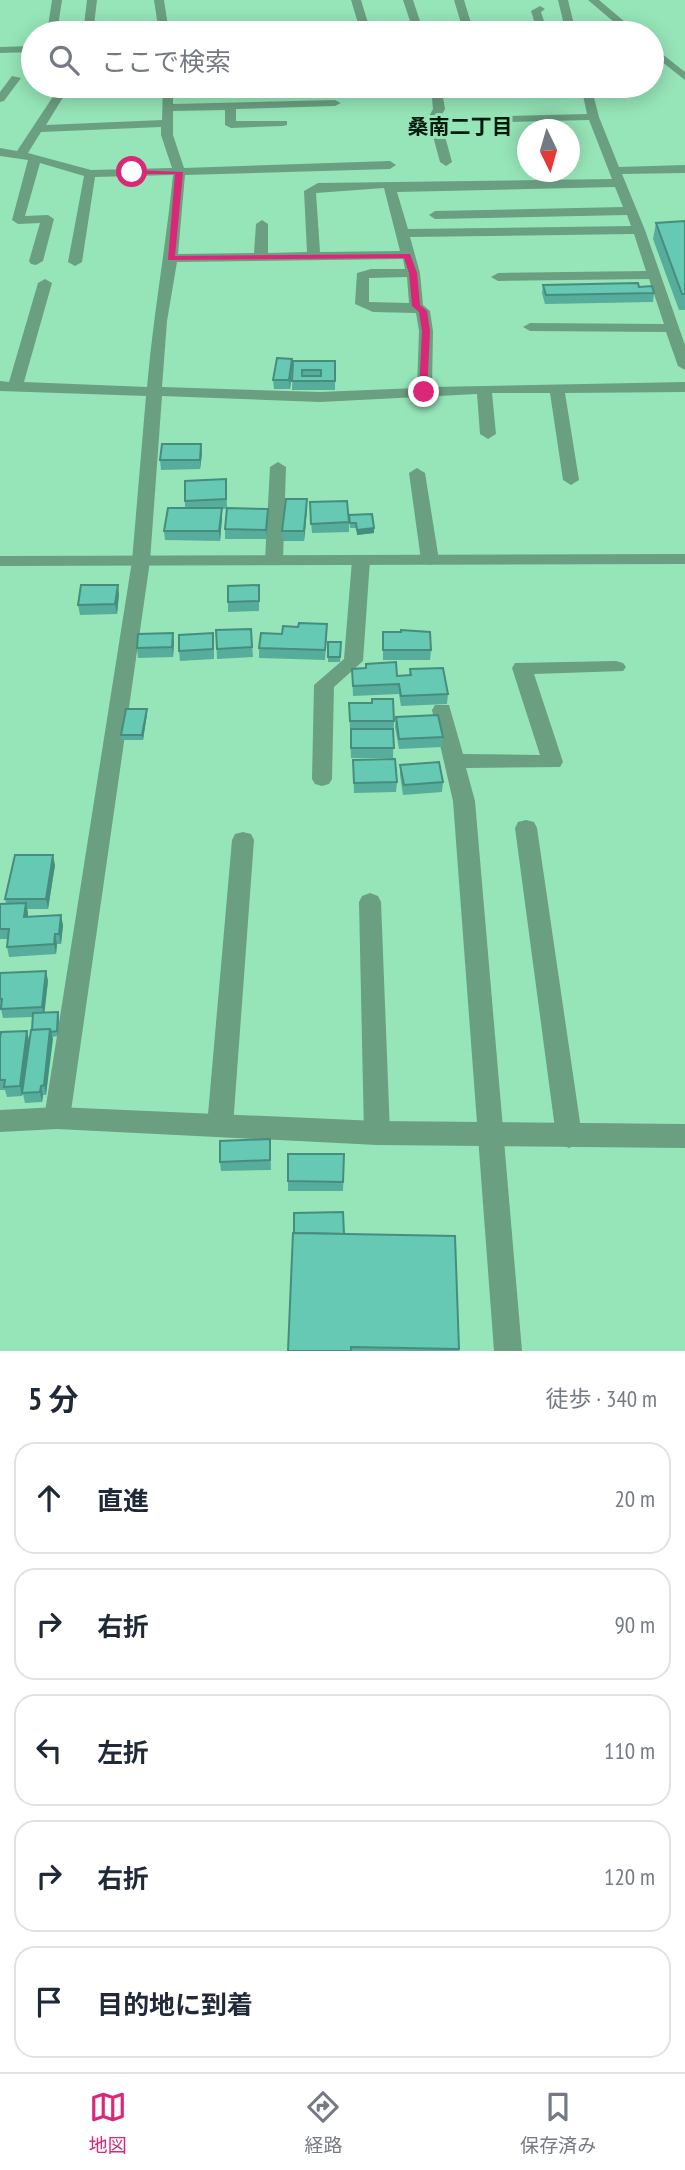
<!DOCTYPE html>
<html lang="ja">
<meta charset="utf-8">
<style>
:root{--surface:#fff;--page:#f2f2f3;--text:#1f2937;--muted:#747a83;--line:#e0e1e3;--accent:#db2777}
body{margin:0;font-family:"PT Sans Narrow","Noto Sans JP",sans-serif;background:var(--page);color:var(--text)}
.compass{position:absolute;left:517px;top:119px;width:63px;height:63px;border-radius:50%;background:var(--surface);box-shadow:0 4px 18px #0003;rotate:175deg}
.stop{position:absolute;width:21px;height:21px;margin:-16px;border:5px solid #db2777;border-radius:50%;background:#fff}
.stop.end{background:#db2777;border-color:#fff;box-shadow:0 2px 7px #0008}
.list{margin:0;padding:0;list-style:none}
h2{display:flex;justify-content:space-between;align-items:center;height:91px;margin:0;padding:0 28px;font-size:30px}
h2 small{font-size:23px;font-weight:400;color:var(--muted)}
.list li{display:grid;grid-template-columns:46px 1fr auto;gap:21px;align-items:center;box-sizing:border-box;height:112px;margin:0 14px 14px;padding:0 14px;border:2px solid var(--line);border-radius:21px}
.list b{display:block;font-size:26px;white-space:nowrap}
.list em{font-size:23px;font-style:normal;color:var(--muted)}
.icon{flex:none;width:38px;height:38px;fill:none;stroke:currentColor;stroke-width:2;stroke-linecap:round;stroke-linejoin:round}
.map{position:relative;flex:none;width:685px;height:1351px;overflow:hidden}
.search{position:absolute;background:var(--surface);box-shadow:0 4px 18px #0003;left:21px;right:21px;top:21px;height:77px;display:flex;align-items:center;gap:18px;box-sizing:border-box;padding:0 24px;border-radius:38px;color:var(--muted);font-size:26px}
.sheet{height:721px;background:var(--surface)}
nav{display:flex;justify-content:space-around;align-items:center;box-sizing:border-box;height:98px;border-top:2px solid var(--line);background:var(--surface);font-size:19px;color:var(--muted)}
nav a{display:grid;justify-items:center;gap:4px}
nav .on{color:var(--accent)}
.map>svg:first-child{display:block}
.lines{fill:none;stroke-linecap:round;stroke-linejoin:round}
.minor{fill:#6b9f81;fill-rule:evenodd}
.tertiary{fill:#6b9f81;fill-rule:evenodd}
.wall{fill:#57ad9b}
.shaded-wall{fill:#478d7e}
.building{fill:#65c9b4;stroke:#478d7e;stroke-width:2;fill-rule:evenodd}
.route{fill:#db2777}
.labels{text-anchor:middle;stroke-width:6;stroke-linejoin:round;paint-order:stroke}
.far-neighbourhood-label{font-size:21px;font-weight:bold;fill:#001b0b;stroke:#96e5b8}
</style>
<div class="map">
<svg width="685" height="1351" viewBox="0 0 685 1351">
<rect width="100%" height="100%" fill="#96e5b8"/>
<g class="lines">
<g class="minor">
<polygon points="52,0 62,0 57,33 47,33"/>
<polygon points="87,0 97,0 94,25 89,28 84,25"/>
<polygon points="154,0 164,0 169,33 159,33"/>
<polygon points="351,0 361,0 371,33 361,33"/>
<polygon points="403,0 413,0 423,30 463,30 454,0 464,0 474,33 414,33"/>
<polygon points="558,0 568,0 576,33 566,33"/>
<polygon points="540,6 545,9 541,12 548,33 538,33 531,11"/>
<polygon points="33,46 33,52 0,53 0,47"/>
<polygon points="12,76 21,78 4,101 0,102 0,92"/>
<path d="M 60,86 L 70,86 L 46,125 L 162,120 L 163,86 L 173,86 L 173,104 L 335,100 L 341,103 L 335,106 L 236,109 L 236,121 L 287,121 L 287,125 L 283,126 L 231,128 L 225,125 L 225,110 L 173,111 L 173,135 L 184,168 L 390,161 L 396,165 L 390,169 L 185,175 L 178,254 L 254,253 L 256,224 L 262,220 L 268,224 L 268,253 L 307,252 L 304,191 L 318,183 L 612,179 L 589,120 L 506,122 L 500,119 L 506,116 L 587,114 L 581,86 L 591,86 L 599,117 L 619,167 L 685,165 L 685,173 L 622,174 L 645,230 L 685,345 L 685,370 L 678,366 L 666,332 L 530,331 L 523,327 L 530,323 L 664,324 L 649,279 L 498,281 L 491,277 L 498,273 L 646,271 L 634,234 L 410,237 L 420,273 L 423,305 L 430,311 L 433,331 L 432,387 L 685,382 L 685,392 L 565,393 L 579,480 L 571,485 L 563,480 L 550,393 L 492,393 L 496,434 L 488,439 L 480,434 L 477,394 L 320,402 L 162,396 L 150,561 L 70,1118 L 66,1126 L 57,1129 L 48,1126 L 44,1118 L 132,561 L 146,396 L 0,391 L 0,381 L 9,382 L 38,283 L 45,279 L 52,283 L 24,382 L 147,387 C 153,316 166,246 173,175 L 95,177 L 82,262 L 75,266 L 68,262 L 84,176 L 40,163 L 25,216 L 48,215 L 54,219 L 43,261 L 36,265 L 31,264 L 29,261 L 40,223 L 18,224 L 12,220 L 28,160 L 0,156 L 0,148 L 17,151 ZM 161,127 L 161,135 L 172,168 L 91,170 L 28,153 L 41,132 ZM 615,187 L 623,207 L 435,211 L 429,215 L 435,219 L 627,215 L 631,226 L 408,229 L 397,192 ZM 384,188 L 400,251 L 320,252 L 316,193 ZM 403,259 L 405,269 L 371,269 L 357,273 L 355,304 L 373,312 L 416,313 L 419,331 L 417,388 L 320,392 L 162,387 L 167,321 L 177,262 ZM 407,277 L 409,303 L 369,302 L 369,278 Z"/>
<polygon points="431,86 441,86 445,109 440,118 452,162 446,166 440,162 428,118 433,109"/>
<polygon points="278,462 286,467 283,560 274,565 265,560 270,467"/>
<polygon points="417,468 425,473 439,560 430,565 421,560 409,473"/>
<polygon points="361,555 370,560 363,661 334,687 332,779 329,784 322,786 315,784 312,779 314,685 344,659 352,560"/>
<polygon points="616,661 623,663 626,667 623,671 534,674 563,762 560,767 466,768 475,801 522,1351 494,1351 453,801 432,710 435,705 449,705 463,754 540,755 512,668 515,663"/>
<polygon points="526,820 534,822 537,828 582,1136 578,1144 569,1148 560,1144 556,1136 515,828 518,822"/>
<polygon points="243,832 251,834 254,840 233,1126 229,1134 220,1137 211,1134 207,1126 232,840 235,834"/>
<polygon points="370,893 378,896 381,902 390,1133 386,1141 377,1145 368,1141 364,1133 359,902 362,896"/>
</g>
<g class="tertiary">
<polygon points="588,0 599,0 638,33 627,33"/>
<polygon points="652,46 685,72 685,80 652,54"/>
<polygon points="685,554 685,564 0,566 0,556"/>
<polygon points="57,1107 377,1121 685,1124 685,1148 377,1145 57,1129 0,1132 0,1110"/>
</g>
</g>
<g class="wall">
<polygon points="685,221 685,310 679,310 653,239 656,223"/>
<polygon points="543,285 639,287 654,293 653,302 545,304 542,293"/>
<polygon points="292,359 292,368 290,389 274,389 273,380"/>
<polygon points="293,361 335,361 335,390 292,390"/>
<polygon points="202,453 200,469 161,470 160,460"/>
<polygon points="226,479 227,509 222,509 222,518 220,541 165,540 164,531 185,508 185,501"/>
<polygon points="307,509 304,541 283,541 282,531"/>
<polygon points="310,511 349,522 349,532 312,533"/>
<polygon points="349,515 374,533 357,535 356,528 350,528"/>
<polygon points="268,518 266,539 225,539 225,529"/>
<polygon points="259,585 259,611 228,612 228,602"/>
<polygon points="119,594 117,614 80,615 78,605"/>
<polygon points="298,627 327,634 325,660 259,658 259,648 282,634"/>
<polygon points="251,629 253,657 217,659 216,630"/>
<polygon points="383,632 431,650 430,660 383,660"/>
<polygon points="174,642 173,657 138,658 137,648"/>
<polygon points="328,642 341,642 340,662 328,662"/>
<polygon points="214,643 214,659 180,661 179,651"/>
<polygon points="366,664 397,676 409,675 410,669 448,694 447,704 401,706 399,694 353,696 352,669 366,668"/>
<polygon points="349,703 394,721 393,758 351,758"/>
<polygon points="147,714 143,740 121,740 121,735"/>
<polygon points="396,717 443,737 442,747 399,749 395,727"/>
<polygon points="353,760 397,782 396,792 354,793"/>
<polygon points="400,765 443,782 442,792 403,795 400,775"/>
<polygon points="55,865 48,909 27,909 28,917 63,925 61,944 57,944 56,954 9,957 7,947 8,939 0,939 0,904 6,903 5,899"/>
<polygon points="46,971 48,981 44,1012 58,1012 59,1017 58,1036 52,1037 46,1095 43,1095 42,1102 25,1103 23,1094 22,1096 7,1097 5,1090 0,1090 0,1038 27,1031 29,1040 32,1030 33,1017 3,1018 1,1009 0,1009 0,973"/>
<polygon points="270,1139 271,1170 221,1171 220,1162"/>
<polygon points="344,1154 343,1191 288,1191 288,1181"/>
<polygon points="344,1234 455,1236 459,1351 288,1351"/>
</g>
<g class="shaded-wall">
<polygon points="292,359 292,368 290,389 289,380"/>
<polygon points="201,444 202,453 200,469 200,460"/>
<polygon points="307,499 307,509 304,541 304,531"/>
<polygon points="222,508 222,518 220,541 219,531"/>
<polygon points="268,509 268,518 266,539 266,530"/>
<polygon points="374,528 374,533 357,535 357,530"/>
<polygon points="118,585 119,594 117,614 115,604"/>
<polygon points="173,633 174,642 173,657 172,647"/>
<polygon points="147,709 147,714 143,740 142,735"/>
<polygon points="53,855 55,865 48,909 46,899"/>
<polygon points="26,903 28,913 26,927 24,917"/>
<polygon points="61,915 63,925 61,944 59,934"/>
<polygon points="55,934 57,944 56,954 54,944"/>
<polygon points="46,971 48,981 44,1017 42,1007"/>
<polygon points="58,1012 59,1017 58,1036 57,1031"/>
<polygon points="50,1029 53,1039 46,1095 44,1085"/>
<polygon points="27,1031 29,1041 22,1096 20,1086"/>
<polygon points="41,1086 43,1095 42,1102 40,1092"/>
</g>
<g class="building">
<polygon points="685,221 685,294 682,294 656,223"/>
<polygon points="638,283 639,287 652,286 654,293 546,295 543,285"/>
<polygon points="277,358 292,359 289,380 273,380"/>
<path d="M 293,361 L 335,361 L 335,381 L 292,381 ZM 302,370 L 321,370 L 321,376 L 302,376 Z"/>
<polygon points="162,444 201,444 200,460 160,460"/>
<polygon points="226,479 226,499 185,501 185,481"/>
<polygon points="286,499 307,499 304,531 282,531"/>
<polygon points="347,501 349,522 311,524 310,502"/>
<polygon points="168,508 222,508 219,531 164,531"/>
<polygon points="227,508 268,509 266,530 225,529"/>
<polygon points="372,514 374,528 357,530 356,523 350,523 349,515"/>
<polygon points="81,585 118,585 115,604 78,605"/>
<polygon points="259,585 259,601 228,602 228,586"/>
<polygon points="299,623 327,624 325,650 259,648 261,633 282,634 283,626 298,627"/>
<polygon points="251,629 252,647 217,649 216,630"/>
<polygon points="401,630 430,632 431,650 383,650 383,632 401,632"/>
<polygon points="173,633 172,647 137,648 138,634"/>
<polygon points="213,633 213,649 179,651 179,635"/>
<polygon points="328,642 341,642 340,657 328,657"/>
<polygon points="396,662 397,676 411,675 410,669 443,668 448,694 401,696 399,684 353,686 352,669 366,668 366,664"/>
<polygon points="372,699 393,699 394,721 350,721 349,703 372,703"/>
<polygon points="126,709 147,709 142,735 121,735"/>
<polygon points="438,715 443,737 399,739 396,717"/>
<polygon points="351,729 393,729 394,748 351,748"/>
<polygon points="395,759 397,782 354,783 353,760"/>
<polygon points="439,762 443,782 404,785 400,765"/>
<polygon points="15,855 53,855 46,899 5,899"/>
<polygon points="26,903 24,917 61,915 59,934 55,934 54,944 7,947 9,929 0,929 0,904"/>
<polygon points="46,971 42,1007 1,1009 2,999 0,999 0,973"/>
<polygon points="58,1012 57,1031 51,1032 50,1029 32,1030 33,1013"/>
<polygon points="50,1029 44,1085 41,1086 40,1092 22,1093 31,1030"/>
<polygon points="27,1031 20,1086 4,1087 5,1080 0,1080 0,1038 1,1032"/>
<polygon points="270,1139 270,1160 220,1162 220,1141"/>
<polygon points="288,1154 344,1154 343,1182 288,1181"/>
<polygon points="343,1212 344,1234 294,1233 294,1213"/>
<polygon points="293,1233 455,1236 459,1349 351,1347 351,1351 288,1351"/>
</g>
<polygon class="route" points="132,170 183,172 175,256 410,254 417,273 420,305 427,311 430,331 427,394 419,392 422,331 419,312 412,306 409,273 404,258 168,260 175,174 130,174"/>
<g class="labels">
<g class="far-neighbourhood-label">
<text x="460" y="134">桑南二丁目</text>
</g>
</g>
</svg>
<svg class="compass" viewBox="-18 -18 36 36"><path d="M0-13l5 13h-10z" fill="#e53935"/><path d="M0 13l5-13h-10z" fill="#747a83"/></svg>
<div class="stop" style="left:132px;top:172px"></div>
<div class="stop end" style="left:424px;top:392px"></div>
<div class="search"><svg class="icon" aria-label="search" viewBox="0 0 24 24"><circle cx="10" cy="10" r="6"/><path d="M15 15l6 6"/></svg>ここで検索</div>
</div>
<section class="sheet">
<h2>5 分<small>徒歩 · 340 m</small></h2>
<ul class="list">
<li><svg class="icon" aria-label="ahead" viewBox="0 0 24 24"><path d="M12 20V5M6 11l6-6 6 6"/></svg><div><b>直進</b></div><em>20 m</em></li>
<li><svg class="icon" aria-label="right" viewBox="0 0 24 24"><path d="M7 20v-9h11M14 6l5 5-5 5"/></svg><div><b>右折</b></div><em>90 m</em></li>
<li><svg class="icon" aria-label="left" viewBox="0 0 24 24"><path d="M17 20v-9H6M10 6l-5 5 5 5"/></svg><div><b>左折</b></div><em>110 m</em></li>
<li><svg class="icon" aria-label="right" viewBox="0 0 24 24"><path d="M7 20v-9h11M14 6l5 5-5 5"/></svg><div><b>右折</b></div><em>120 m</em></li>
<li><svg class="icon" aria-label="arrive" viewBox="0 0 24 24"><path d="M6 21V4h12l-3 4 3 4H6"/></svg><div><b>目的地に到着</b></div></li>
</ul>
</section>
<nav>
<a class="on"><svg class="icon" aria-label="map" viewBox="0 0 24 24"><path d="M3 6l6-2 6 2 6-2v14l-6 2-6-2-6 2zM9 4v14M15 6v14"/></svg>地図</a>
<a><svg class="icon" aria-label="directions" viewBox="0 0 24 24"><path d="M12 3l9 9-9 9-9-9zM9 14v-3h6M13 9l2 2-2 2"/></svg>経路</a>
<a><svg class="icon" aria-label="saved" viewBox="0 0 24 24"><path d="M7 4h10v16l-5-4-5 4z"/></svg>保存済み</a>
</nav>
